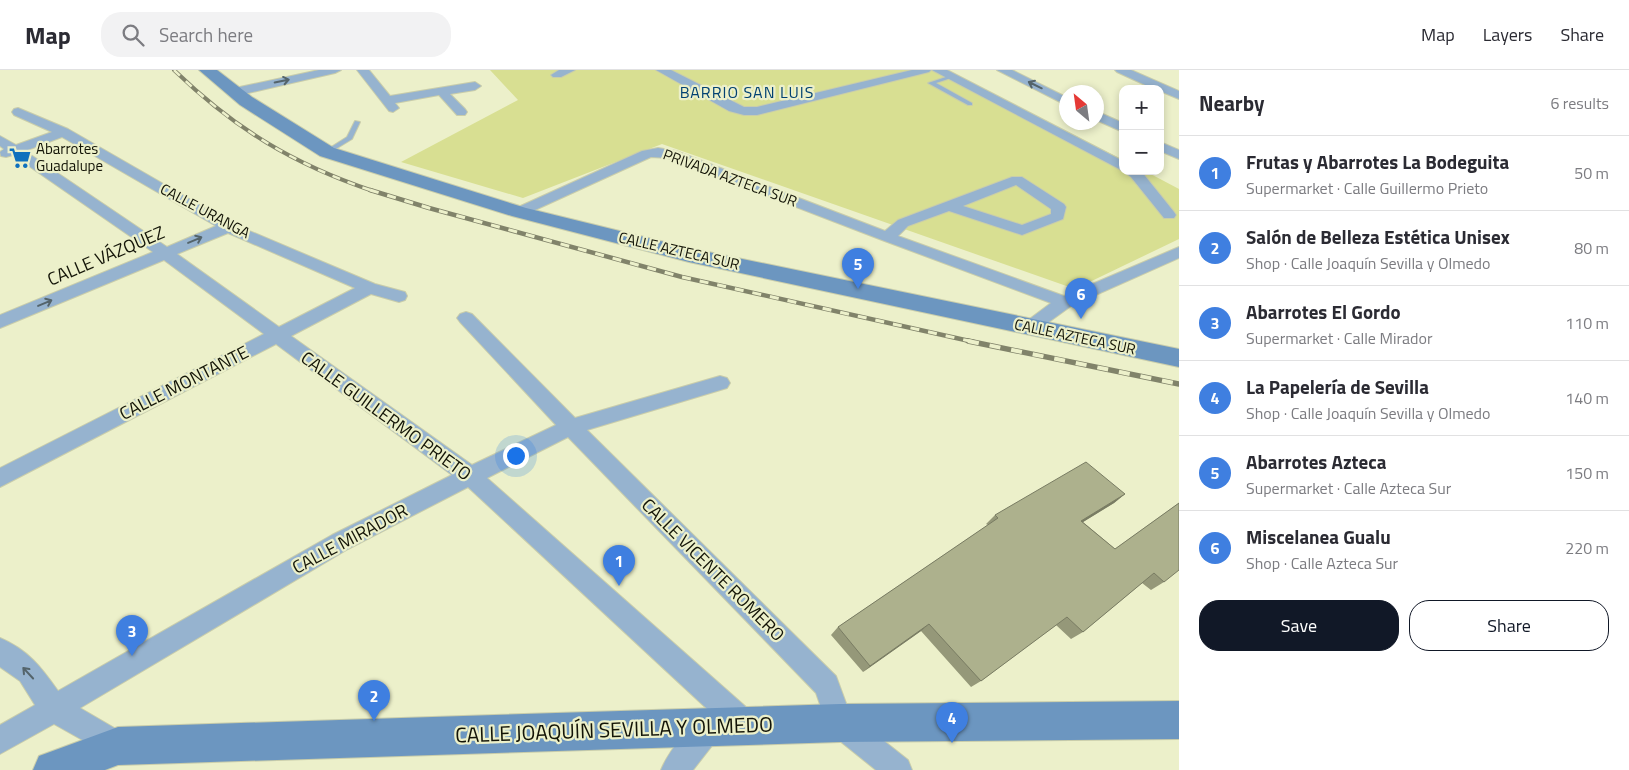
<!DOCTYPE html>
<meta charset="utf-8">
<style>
:root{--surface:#fff;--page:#f2f2f3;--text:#2b2b33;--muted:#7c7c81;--line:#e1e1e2;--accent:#111827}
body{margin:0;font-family:"Titillium Web",sans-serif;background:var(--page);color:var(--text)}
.controls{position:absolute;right:15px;top:15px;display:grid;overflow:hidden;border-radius:10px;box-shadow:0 2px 8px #0003}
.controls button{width:45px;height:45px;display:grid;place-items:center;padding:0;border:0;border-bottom:1px solid var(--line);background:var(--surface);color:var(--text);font:25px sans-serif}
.compass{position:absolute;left:1059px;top:15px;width:45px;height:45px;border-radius:50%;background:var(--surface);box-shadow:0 2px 8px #0003;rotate:331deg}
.you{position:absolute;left:515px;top:385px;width:18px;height:18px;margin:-12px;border:4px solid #fff;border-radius:50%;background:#1a73e8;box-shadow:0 0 0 8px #1a73e833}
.badge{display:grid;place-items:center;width:32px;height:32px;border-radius:50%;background:var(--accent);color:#fff;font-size:16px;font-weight:700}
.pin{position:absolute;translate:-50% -41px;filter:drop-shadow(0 1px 2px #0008)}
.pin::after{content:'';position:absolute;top:26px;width:18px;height:15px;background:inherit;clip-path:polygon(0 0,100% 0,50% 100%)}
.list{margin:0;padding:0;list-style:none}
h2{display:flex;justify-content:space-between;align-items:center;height:65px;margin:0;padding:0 20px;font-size:21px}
h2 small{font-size:16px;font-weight:400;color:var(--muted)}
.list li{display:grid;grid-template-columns:32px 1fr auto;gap:15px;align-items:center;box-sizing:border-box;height:75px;padding:0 20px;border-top:1px solid var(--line)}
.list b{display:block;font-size:19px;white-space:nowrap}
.list p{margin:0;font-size:16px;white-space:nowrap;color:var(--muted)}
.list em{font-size:16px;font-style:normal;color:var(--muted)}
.actions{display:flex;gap:10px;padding:15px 20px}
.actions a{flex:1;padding:11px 0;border:1px solid var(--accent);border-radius:20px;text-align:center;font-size:18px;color:var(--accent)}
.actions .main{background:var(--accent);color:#fff}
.icon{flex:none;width:28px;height:28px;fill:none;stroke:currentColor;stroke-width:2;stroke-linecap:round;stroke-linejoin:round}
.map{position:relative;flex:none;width:1179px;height:700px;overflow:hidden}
header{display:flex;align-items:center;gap:30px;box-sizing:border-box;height:70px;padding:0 25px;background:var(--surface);border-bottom:1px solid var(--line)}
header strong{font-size:24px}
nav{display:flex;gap:28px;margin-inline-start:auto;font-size:18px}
.search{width:350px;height:45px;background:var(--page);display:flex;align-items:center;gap:12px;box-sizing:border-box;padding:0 18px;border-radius:20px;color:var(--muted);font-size:19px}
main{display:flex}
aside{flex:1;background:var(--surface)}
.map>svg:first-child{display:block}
.green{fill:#d8df92}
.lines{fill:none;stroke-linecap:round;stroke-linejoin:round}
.lane-casing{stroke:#c9cdab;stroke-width:2}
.street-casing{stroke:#c9cdab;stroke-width:2}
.secondary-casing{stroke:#c9cdab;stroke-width:2}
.lane{fill:#96b3cf;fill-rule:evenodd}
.street{fill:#96b3cf;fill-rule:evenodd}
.secondary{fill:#6c96c0;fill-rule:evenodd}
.rail-far2-casing{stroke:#81836a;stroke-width:4}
.rail-far1-casing{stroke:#81836a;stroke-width:4.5}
.rail-casing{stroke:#81836a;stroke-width:5.5}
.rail-far2{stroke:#ecf0ca;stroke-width:2.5;stroke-dasharray:8;stroke-linecap:butt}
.rail-far1{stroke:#ecf0ca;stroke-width:3;stroke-dasharray:9;stroke-linecap:butt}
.rail{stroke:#ecf0ca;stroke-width:4;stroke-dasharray:11;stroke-linecap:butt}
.wall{fill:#959879}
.shaded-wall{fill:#797c63}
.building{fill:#adb18d;stroke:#797c63}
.oneway{stroke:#54646b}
.labels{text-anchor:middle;stroke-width:4.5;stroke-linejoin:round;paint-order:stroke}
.far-poi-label{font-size:15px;fill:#131407;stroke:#ecf0ca;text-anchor:start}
.far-street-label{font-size:15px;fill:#131407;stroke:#ecf0ca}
.far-neighbourhood-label{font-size:16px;letter-spacing:1px;fill:#024171;stroke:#ecf0ca}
.street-label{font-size:18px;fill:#131407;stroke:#ecf0ca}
.near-street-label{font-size:21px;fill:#131407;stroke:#ecf0ca}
</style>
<header>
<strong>Map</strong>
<div class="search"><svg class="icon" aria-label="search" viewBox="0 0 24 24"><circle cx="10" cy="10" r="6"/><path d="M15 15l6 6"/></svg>Search here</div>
<nav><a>Map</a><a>Layers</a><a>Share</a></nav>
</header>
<main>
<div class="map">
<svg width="1179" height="700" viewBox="0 0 1179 700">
<rect width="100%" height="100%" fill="#ecf0ca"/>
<polygon class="green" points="490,0 946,0 1123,90 1123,101 1145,101 1179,119 1179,169 1075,219 662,74 523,128 401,92 518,30"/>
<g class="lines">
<g class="lane-casing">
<g id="lane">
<polygon points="949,6 954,7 936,13 972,33 972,35 968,35 928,13"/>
<polygon points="355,51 360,52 352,69 329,83 325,83 325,81 347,67"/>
</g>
</g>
<g class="street-casing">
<g id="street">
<polygon points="319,0 341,0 335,3 235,26 229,22 235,18"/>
<polygon points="357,0 369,0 390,26 475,12 481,16 475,20 450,24 465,39 467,42 465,45 457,45 439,25 395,33 399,38 393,42 389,41"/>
<polygon points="559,0 575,0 561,7 553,7 551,5"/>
<polygon points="656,0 671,0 744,37 757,37 912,0 931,0 929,2 757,45 744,45 729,41"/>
<polygon points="932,0 947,0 1123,91 1123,101"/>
<polygon points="997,0 1012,0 1066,27 1066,35"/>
<polygon points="1115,0 1131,0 1179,21 1179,29 1160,21 1160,19 1154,19 1117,2"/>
<path d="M 18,38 L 68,59 L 233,154 L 375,214 L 405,222 L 407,226 L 405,230 L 399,232 L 371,224 L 291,266 L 472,395 L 556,355 L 460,252 L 457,248 L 460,244 L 466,242 L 472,244 L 575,348 L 720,306 L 727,308 L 730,313 L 727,318 L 587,360 L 836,606 L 850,644 L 908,690 L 912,700 L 876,700 L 830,663 L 816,623 L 568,367 L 487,408 L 755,645 L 759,655 L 755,665 L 745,669 L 735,665 L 718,649 L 722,658 L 718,668 L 693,700 L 661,700 C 668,683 691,651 708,644 L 717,648 L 468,417 L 348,479 L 80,638 L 128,666 L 132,676 L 128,686 L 118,690 L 54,654 L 0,684 L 0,655 L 35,635 L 20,611 L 0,597 L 0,568 C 28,580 41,597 58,621 L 332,465 L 452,405 L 276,274 L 0,417 L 0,398 L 264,264 L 164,190 L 0,258 L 0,245 L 153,182 L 13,85 L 6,87 L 1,86 L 0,82 L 4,79 L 0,76 L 0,66 L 16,75 L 52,62 L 14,45 L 12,42 L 14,39 ZM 62,67 L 216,156 L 167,177 L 25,81 ZM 228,163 L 355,218 L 279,257 L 177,184 Z"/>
<polygon points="1096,41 1123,53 1123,62 1096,50"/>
<polygon points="1160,72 1179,80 1179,89 1160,81"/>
<path d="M 658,78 L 676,81 L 885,161 L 898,150 L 1012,107 L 1022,107 L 1064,134 L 1066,137 L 1063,149 L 1022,165 L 949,141 L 908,156 L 898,166 L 1064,226 L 1179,177 L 1179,188 L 1071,236 L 1035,262 L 1029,264 L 1023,262 L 1020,258 L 1023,254 L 1051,233 L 882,170 L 668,88 L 651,87 L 524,145 L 514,145 L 512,142 L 514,139 L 642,81 ZM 1016,115 L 1051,139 L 1051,144 L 1022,155 L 963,136 Z"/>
<polygon points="1123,101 1141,101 1174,142 1176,145 1174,148 1164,148 1131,107"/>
</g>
</g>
<g class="secondary-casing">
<g id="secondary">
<polygon points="199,0 217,0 252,27 334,78 526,138 689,178 1179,279 1179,297 689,192 512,146 320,86 240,35"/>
<polygon points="1179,631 1179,669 840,672 118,695 105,700 33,700 39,686 118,657 840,634"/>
</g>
</g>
<use href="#lane" class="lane"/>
<use href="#street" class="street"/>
<use href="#secondary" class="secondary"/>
<g class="rail-far2-casing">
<path id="rail-far2" d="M 174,0 C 235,59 293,94 373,121"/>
</g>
<g class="rail-far1-casing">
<polyline id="rail-far1" points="370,120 429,138 682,207 974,272"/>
</g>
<g class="rail-casing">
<polyline id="rail" points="968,271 1179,314"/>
</g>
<use href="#rail-far2" class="rail-far2"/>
<use href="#rail-far1" class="rail-far1"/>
<use href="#rail" class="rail"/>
</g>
<polygon class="wall" points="1125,424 1114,433 1083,452 1115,479 1179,433 1164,512 1151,520 1142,513 1083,562 1071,569 1056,555 981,611 971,617 921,561 863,602 831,565 838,557 988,455 986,454 995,445"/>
<g class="shaded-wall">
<polygon points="1125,424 1114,433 1070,460 1081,451"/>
<polygon points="929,554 921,561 863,602 870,596"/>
</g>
<polygon class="building" points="1086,392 1125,424 1081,451 1115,479 1179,433 1179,500 1164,512 1154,503 1083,562 1067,547 981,611 929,554 870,596 838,557 998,448 995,445"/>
<defs><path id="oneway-shaft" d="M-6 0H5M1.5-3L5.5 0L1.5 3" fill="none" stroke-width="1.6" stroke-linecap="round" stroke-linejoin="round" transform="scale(1.25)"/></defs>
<g class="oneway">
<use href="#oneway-shaft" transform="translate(282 11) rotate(-12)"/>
<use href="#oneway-shaft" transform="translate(1035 15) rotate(-154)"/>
<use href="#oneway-shaft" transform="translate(195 170) rotate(-23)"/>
<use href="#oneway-shaft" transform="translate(45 233) rotate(-23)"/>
<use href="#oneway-shaft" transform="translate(28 603) rotate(-133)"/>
</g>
<defs>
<g id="supermarket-bare" transform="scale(1.725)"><path d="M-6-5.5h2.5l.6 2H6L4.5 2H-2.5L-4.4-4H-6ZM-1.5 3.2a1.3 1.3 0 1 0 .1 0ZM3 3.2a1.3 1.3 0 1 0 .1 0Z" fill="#0f71bd" stroke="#ecf0ca" stroke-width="2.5" paint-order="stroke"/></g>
</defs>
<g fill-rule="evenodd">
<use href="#supermarket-bare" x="20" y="88"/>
</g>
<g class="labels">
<g class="far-poi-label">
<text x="36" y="84">Abarrotes<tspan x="36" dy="17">Guadalupe</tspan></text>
</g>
<g class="far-street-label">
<text transform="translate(730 108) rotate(20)" y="5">PRIVADA AZTECA SUR</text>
<text transform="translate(205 141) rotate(28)" y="5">CALLE URANGA</text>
<text transform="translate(679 181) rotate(13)" y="5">CALLE AZTECA SUR</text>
<text transform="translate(1075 267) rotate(12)" y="5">CALLE AZTECA SUR</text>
</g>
<g class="far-neighbourhood-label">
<text x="747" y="28">BARRIO SAN LUIS</text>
</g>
<g class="street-label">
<text transform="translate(106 186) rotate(-23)" y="6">CALLE VÁZQUEZ</text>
<text transform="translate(184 313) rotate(-27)" y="6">CALLE MONTANTE</text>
<text transform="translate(386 346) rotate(36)" y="6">CALLE GUILLERMO PRIETO</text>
<text transform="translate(350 469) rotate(-28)" y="6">CALLE MIRADOR</text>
<text transform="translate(713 500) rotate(45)" y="6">CALLE VICENTE ROMERO</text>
</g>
<g class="near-street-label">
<text transform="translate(614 660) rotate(-2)" y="7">CALLE JOAQUÍN SEVILLA Y OLMEDO</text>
</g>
</g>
</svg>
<div class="controls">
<button>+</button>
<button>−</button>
</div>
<svg class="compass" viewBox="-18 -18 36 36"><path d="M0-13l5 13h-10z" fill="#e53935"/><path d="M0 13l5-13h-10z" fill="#7c7c81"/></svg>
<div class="you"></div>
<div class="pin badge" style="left:619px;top:516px;background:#3f7fe0">1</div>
<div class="pin badge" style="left:374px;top:651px;background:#3f7fe0">2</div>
<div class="pin badge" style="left:132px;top:586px;background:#3f7fe0">3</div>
<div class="pin badge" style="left:952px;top:673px;background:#3f7fe0">4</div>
<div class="pin badge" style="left:858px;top:219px;background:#3f7fe0">5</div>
<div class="pin badge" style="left:1081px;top:249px;background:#3f7fe0">6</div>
</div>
<aside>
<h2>Nearby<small>6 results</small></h2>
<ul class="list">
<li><span class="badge" style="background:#3f7fe0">1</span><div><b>Frutas y Abarrotes La Bodeguita</b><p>Supermarket · Calle Guillermo Prieto</p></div><em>50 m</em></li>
<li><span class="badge" style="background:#3f7fe0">2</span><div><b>Salón de Belleza Estética Unisex</b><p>Shop · Calle Joaquín Sevilla y Olmedo</p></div><em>80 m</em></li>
<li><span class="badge" style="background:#3f7fe0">3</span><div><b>Abarrotes El Gordo</b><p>Supermarket · Calle Mirador</p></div><em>110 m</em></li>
<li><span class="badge" style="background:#3f7fe0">4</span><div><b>La Papelería de Sevilla</b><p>Shop · Calle Joaquín Sevilla y Olmedo</p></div><em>140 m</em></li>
<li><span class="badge" style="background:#3f7fe0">5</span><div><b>Abarrotes Azteca</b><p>Supermarket · Calle Azteca Sur</p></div><em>150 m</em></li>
<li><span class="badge" style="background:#3f7fe0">6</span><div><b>Miscelanea Gualu</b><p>Shop · Calle Azteca Sur</p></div><em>220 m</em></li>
</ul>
<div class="actions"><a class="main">Save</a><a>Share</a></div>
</aside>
</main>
